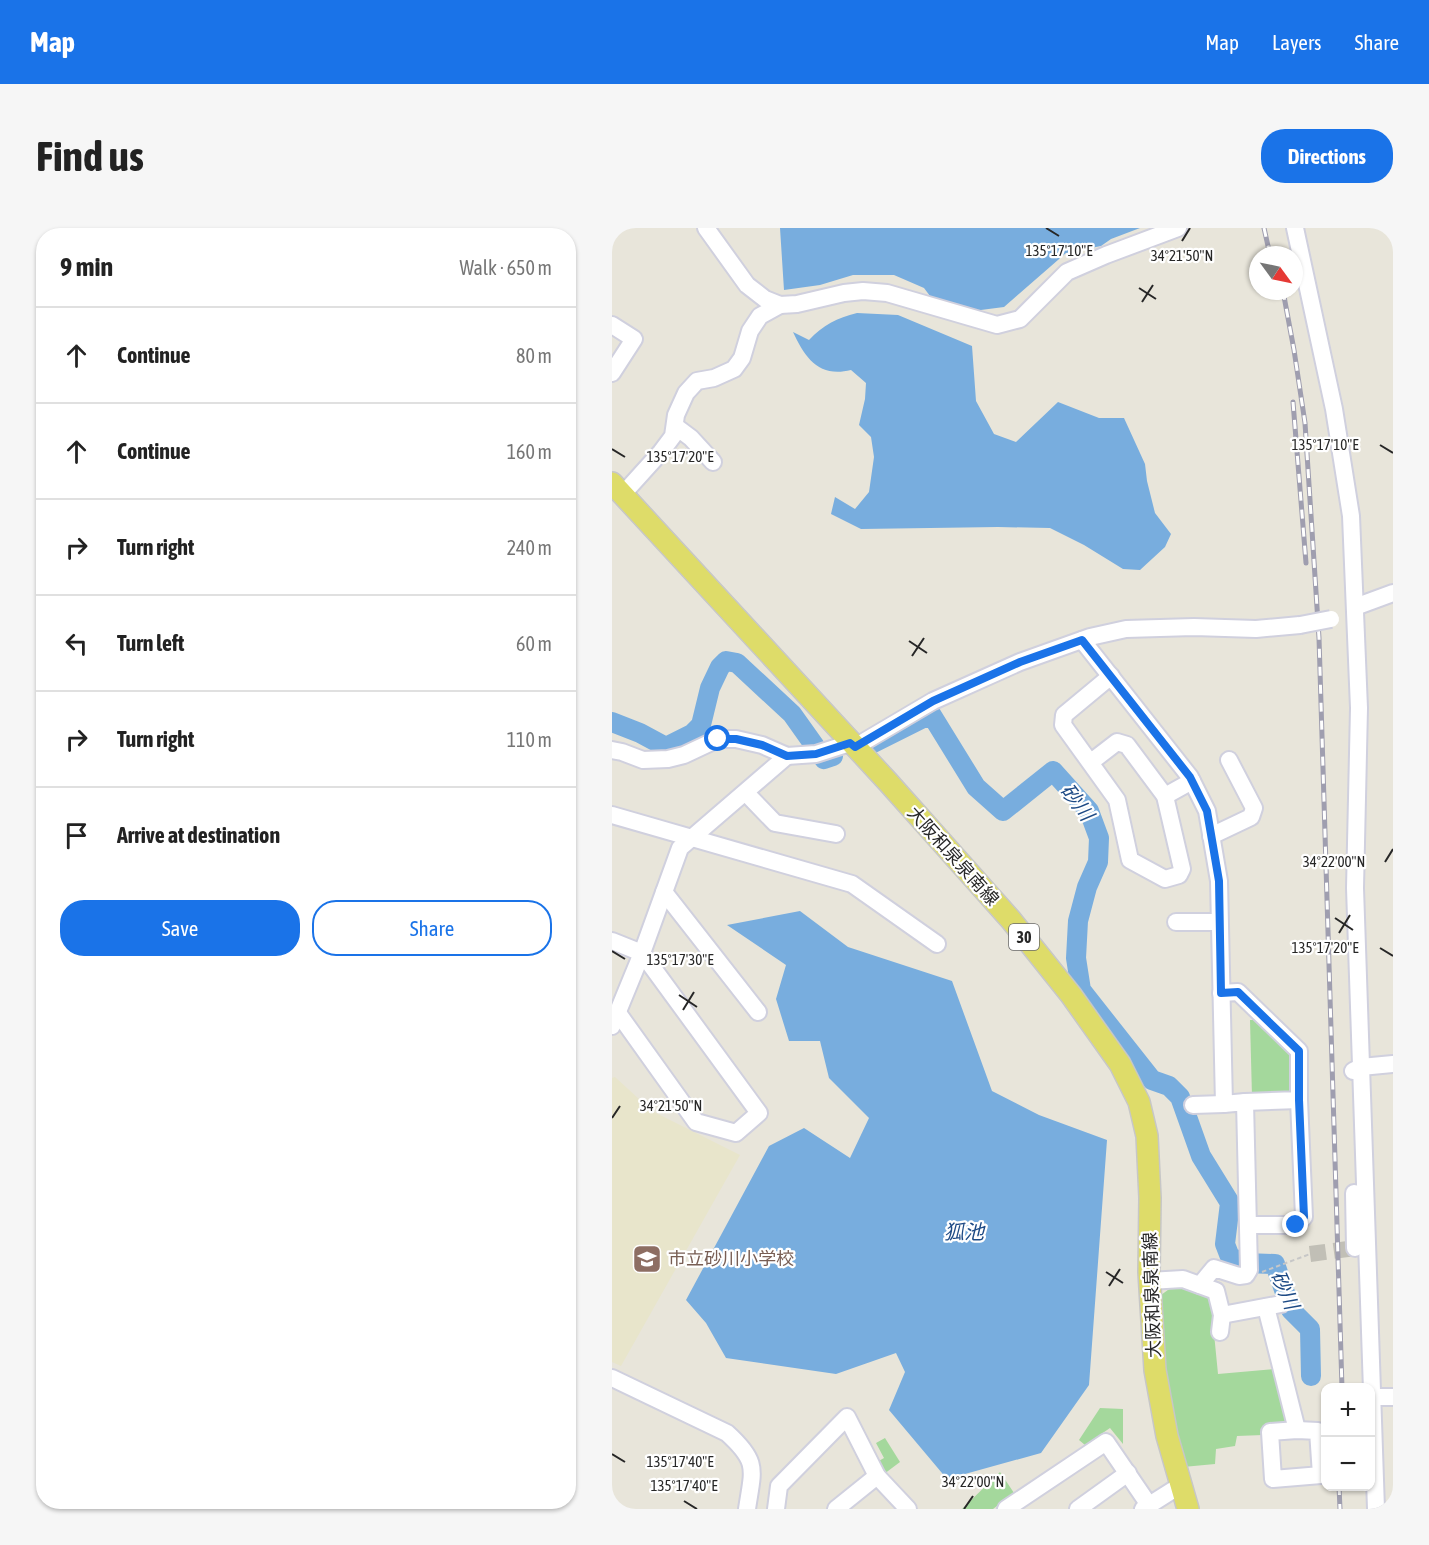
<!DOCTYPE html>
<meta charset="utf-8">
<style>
:root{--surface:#fff;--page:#f6f6f6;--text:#222;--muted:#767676;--line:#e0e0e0;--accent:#1a73e8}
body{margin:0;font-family:"Asap Condensed","Noto Sans JP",sans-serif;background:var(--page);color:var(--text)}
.controls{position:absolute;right:18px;bottom:18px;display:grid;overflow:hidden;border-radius:12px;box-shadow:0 2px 4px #0004}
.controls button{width:54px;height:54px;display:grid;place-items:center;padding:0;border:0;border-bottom:2px solid var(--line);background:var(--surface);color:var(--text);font:30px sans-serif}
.compass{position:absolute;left:637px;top:18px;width:54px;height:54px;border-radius:50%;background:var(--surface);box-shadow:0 2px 4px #0004;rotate:123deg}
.stop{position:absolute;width:18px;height:18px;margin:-14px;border:4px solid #1a73e8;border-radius:50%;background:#fff}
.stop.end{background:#1a73e8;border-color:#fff;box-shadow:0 2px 6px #0008}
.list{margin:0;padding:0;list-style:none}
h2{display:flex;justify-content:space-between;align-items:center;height:78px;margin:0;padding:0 24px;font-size:26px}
h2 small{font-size:20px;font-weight:400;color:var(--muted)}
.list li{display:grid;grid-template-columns:39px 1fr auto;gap:18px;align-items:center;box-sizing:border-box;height:96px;padding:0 24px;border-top:2px solid var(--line)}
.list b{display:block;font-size:22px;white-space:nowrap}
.list em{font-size:20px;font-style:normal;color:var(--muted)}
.actions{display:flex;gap:12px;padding:18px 24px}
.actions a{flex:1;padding:14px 0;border:2px solid var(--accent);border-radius:24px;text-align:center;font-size:21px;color:var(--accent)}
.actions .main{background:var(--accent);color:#fff}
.icon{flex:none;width:33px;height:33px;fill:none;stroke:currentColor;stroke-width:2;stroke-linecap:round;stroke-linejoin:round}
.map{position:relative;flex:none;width:781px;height:1281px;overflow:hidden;border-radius:24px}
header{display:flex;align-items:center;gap:36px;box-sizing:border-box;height:84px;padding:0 30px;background:var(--accent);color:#fff}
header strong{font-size:28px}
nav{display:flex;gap:33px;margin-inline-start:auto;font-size:21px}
.intro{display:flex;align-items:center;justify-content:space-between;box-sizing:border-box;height:144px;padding:0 36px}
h1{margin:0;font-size:42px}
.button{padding:15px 27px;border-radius:24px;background:var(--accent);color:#fff;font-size:21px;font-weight:700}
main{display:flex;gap:36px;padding:0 36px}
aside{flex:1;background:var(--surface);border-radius:24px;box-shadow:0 2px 4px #0004}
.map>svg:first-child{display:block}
.education{fill:#e8e5cb}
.green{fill:#a4d89c}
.water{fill:#78adde}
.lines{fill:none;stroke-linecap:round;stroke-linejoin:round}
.river{stroke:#78adde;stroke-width:20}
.minor-tunnel{stroke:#c1bfb6;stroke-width:16;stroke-dasharray:16 8;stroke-linecap:butt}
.minor-casing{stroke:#d0d0de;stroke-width:20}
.major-casing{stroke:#c7c7c7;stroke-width:24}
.path{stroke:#c7c7c7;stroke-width:2;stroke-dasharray:4.5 3;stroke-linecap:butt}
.minor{stroke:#fff;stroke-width:16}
.major{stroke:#dedc69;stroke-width:21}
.rail-casing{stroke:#9f9eaf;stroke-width:5}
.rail{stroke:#fff;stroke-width:3;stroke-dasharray:9;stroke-linecap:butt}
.minor-bridge-casing{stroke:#d0d0de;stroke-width:20;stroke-linecap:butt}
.minor-bridge{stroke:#fff;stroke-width:16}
.route{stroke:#1a73e8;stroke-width:8}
.ticks{fill:none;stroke:#272727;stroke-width:2}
.labels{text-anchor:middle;stroke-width:4.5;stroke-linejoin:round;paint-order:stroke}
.shield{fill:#fff;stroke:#686868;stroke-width:1.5}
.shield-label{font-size:16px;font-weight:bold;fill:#272727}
.street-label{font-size:18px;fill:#272727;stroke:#fff}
.education-label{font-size:18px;fill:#785e54;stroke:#fff;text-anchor:start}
.water-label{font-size:20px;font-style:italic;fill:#1d4a85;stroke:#fff}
.ticks-label{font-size:15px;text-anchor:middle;fill:#272727;stroke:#fff;stroke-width:4.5;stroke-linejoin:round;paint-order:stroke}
</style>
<header>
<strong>Map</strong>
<nav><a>Map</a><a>Layers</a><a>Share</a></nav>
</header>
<div class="intro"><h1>Find us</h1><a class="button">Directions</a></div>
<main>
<aside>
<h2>9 min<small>Walk · 650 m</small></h2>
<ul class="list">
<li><svg class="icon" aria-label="ahead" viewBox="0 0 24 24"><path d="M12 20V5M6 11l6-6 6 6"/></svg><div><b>Continue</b></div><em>80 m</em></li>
<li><svg class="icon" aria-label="ahead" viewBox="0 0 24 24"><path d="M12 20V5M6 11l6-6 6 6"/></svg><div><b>Continue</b></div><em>160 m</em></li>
<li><svg class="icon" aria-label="right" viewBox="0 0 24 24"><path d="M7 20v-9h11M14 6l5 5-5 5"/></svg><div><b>Turn right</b></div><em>240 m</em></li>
<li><svg class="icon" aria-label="left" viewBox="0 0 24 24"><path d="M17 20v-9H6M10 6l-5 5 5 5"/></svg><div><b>Turn left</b></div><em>60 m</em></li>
<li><svg class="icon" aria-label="right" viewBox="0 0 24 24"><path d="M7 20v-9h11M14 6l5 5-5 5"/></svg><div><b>Turn right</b></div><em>110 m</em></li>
<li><svg class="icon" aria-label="arrive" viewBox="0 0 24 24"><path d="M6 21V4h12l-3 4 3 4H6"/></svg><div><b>Arrive at destination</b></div></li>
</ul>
<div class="actions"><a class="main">Save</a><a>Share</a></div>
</aside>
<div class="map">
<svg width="781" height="1281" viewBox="0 0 781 1281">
<rect width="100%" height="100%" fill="#e8e5da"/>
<polygon class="education" points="3,849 40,883 128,927 9,1138 0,1134 0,850"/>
<g class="green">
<polygon points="638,792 648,792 681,825 681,862 677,867 640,869"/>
<polygon points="560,1059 598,1065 606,1146 662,1141 676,1198 651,1207 625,1208 623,1218 604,1221 603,1236 571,1239 557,1180 549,1113 549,1067"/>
<polygon points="488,1180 511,1181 511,1216 498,1200 473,1217 467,1212"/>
<polygon points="273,1210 288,1234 272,1246 265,1234 272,1230 264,1215"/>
<polygon points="388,1244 402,1265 381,1281 350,1281"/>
</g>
<g class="water">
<polygon points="168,0 528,0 499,11 489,18 454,25 392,79 361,83 318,68 312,60 282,47 241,47 208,57 172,62"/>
<path d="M 245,85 L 286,87 L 360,118 L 364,173 L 382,206 L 404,214 L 446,174 L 487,190 L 512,190 L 533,236 L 535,253 L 543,285 L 559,306 L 553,319 L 528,342 L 511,341 L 472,317 L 438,300 L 386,299 L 249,301 L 219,286 L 223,269 L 243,281 L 257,264 L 262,229 L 259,209 L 247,197 L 253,171 L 254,155 L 239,142 C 207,150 193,130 181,104 L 197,112 C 211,97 225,90 245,85 Z"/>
<polygon points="188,683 236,719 340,753 380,863 427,887 495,912 477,1157 429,1225 335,1251 277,1182 293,1144 284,1125 224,1146 114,1130 94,1095 74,1072 157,918 192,900 238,930 257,890 217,850 208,813 177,813 164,771 174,737 115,697"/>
</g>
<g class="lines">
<g class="river">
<polyline points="0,494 28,505 54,519 80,506 89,497 98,460 108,439 114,433 125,435 180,486 212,531 221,528"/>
<polyline points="257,517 319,486 364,559 391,583 441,543 477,583 487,610 486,634 475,659 466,693 464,730 469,762 540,852 557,858 568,869 589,928 618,975 613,1016 618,1029 633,1035 663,1036 679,1082 698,1101 699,1148"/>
</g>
<polyline class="minor-tunnel" points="698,1026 743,1020"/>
<g class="minor-casing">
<g id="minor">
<polyline points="94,0 135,57 153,71 168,77 185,76 232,65 251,63 275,65 385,97 408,91 455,44 494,27 566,0"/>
<polyline points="683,0 722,181 739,288 747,480 743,660 764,1281"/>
<polyline points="0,97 22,111 0,145"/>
<polyline points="63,198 79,210 101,234"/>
<polyline points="11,266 49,224 61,208 64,187 74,165 85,153 102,150 122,141 130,130 138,103 148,88 168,77"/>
<polyline points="743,379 781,365"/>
<polyline points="470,412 578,549 595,583 607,653 612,876 633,874 637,1042 634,1047 627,1048 602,1040 588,1057"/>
<polyline points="243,519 321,473 408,434 478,409 514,401 582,399 644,401 688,397"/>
<polyline points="0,522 10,524 31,532 56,531 72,527 106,511 124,511 150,517 175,528 204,526 238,515"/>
<polyline points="479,534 505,514 515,517 553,568 570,641 567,647 553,651 518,632 505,572 451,497 452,487 499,448"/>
<polyline points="134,565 163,595 224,606"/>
<polyline points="553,568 580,553"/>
<polyline points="0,587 240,656 325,716"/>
<polyline points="599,608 639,589 642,580 617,532"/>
<polyline points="52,664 146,784"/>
<polyline points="564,694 607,694"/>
<polyline points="0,713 30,725 147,885 124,905 84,894 6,785"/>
<polyline points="609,765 626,764 687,823 687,872 633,874"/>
<polyline points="0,798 30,725 68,620 175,528"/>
<polyline points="741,843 749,839 781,836"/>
<polyline points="581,877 612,876"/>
<polyline points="742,965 743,1020"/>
<polyline points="636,997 684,997 692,989 687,872"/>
<polyline points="537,1053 571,1051 604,1063 610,1087 608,1104"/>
<polyline points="654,1079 685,1202"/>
<polyline points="610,1087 669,1076"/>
<path d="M 0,1150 L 115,1205 C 147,1234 141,1241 135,1281"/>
<polyline points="760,1169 781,1169"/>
<polygon points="685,1202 706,1203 709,1247 661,1251 658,1204"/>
<polyline points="164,1281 167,1258 235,1189 265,1248 296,1281"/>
<polyline points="224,1281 265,1248"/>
<polyline points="394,1281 494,1214 537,1277"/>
<polyline points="466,1281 516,1245"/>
<polyline points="531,1281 569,1257"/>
</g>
</g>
<g class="major-casing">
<polyline id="major" points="0,255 276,554 399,692 459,767 508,836 527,874 535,908 538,970 537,1044 543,1142 555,1208 576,1281"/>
</g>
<polyline class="path" points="650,1044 698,1026"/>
<use href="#minor" class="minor"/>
<use href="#major" class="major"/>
<g class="rail-casing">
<g id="rail">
<polyline points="652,0 658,27"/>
<polyline points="671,63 682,122 693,195 707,410 730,1160"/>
<polyline points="681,174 694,335"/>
<polyline points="727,1258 728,1281"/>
</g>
</g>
<use href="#rail" class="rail"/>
<g class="minor-bridge-casing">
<polyline id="minor-bridge" points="688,397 719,391"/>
</g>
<use href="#minor-bridge" class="minor-bridge"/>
</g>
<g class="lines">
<polyline class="route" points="106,511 124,511 150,517 175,528 204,526 238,515 243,519 321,473 408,434 470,412 578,549 595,583 607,653 609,765 626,764 687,823 687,872 692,989 684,997"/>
</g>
<path class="ticks" d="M 434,0 L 447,8M 570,13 L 578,0M 527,60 L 544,71M 530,74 L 541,57M 768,217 L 781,225M 0,221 L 13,229M 297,413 L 315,425M 300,428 L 312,410M 773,634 L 781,621M 723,690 L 741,702M 727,705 L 738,687M 768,720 L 781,728M 0,723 L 13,731M 67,767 L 85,779M 71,782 L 82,764M 0,890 L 8,878M 494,1044 L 511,1055M 497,1058 L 508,1041M 0,1226 L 13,1234M 72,1273 L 85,1281M 352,1281 L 361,1268"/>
<defs>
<g id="school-square" transform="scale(1.5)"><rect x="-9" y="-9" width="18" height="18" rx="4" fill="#8d6e63" stroke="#fff"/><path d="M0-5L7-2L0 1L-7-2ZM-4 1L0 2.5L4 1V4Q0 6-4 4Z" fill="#fff"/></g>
</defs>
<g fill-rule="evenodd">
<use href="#school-square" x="35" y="1031"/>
</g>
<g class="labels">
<rect class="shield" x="397" y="696" width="30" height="26" rx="4.5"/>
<g class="shield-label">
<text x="412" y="715">30</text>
</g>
<g class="street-label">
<text transform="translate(341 628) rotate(48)" y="6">大阪和泉泉南線</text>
<text transform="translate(540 1067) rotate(-92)" y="6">大阪和泉泉南線</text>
</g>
<g class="education-label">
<text x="56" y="1037">市立砂川小学校</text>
</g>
<g class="water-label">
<text transform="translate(465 574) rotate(53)" y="7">砂川</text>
<text x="352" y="1011">狐池</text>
<text transform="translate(673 1062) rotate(66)" y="7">砂川</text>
</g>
</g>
<g class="ticks-label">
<text x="447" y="28">135°17'10"E</text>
<text x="570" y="33">34°21'50"N</text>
<text x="713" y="222">135°17'10"E</text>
<text x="68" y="234">135°17'20"E</text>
<text x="722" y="639">34°22'00"N</text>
<text x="713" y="725">135°17'20"E</text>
<text x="68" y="737">135°17'30"E</text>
<text x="59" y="883">34°21'50"N</text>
<text x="68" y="1239">135°17'40"E</text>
<text x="361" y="1259">34°22'00"N</text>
<text x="72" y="1263">135°17'40"E</text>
</g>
</svg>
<div class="controls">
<button>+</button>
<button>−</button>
</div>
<svg class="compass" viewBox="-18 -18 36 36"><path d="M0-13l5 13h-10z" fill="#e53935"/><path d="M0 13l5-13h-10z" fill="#767676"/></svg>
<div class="stop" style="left:106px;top:511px"></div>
<div class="stop end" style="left:684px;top:997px"></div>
</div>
</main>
